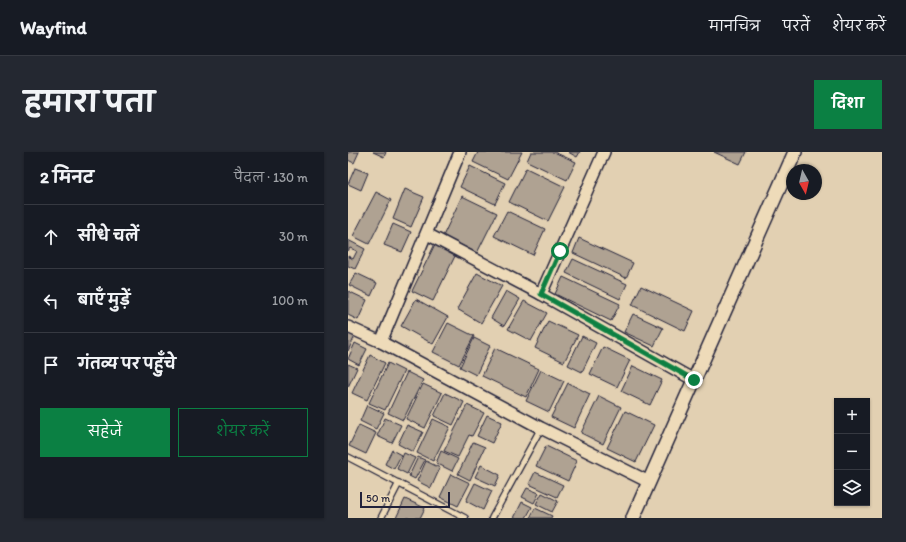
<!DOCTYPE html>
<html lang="hi">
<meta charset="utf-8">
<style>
:root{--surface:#171b24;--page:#242831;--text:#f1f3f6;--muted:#9ea1a6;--line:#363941;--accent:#0b8043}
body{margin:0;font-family:Itim,"Playpen Sans Deva",sans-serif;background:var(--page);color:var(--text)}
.controls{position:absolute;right:12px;bottom:12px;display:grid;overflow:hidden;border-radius:0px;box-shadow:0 1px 3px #0004}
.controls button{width:36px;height:36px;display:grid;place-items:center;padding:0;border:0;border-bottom:1px solid var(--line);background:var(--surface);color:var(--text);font:20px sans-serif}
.compass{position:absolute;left:438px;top:12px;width:36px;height:36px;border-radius:50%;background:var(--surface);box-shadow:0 1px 3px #0004;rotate:172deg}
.scale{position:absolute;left:12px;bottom:10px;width:90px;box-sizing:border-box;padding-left:4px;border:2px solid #22223b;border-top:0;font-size:11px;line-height:14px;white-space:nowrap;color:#22223b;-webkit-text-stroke:3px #eedbb9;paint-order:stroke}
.stop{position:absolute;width:12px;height:12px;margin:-9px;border:3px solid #0b8043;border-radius:50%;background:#fff}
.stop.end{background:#0b8043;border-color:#fff;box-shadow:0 1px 4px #0008}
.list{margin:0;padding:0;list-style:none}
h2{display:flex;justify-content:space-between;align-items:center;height:52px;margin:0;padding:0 16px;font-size:17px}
h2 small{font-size:13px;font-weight:400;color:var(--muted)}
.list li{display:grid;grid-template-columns:26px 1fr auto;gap:12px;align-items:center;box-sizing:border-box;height:64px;padding:0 16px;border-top:1px solid var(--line)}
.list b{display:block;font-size:15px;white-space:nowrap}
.list em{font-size:13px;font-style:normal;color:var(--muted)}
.actions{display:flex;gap:8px;padding:12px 16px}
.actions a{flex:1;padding:9px 0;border:1px solid var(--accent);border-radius:0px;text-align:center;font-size:14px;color:var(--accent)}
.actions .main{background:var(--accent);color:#fff}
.icon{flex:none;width:22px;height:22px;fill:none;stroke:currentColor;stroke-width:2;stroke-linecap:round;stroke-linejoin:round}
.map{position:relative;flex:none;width:534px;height:366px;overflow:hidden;border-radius:0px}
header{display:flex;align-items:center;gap:24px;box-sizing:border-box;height:56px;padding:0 20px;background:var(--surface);border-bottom:1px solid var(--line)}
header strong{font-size:19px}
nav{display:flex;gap:22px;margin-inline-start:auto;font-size:14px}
.intro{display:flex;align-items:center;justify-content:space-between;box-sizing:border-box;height:96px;padding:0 24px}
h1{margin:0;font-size:28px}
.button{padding:10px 18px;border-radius:0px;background:var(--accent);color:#fff;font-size:14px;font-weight:700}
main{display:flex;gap:24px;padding:0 24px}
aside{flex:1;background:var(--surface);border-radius:0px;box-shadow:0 1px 3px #0004}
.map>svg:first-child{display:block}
.building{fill:#afa292;stroke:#22223b}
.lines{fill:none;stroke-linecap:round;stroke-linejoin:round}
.service-casing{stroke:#22223b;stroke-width:8}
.minor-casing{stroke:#22223b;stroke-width:14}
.tertiary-casing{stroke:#22223b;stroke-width:16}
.service{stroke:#eedbb9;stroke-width:5.5}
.minor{stroke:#eedbb9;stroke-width:11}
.tertiary{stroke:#eedbb9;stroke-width:13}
.route{stroke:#0b8043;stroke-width:5}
</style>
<header>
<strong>Wayfind</strong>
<nav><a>मानचित्र</a><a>परतें</a><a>शेयर करें</a></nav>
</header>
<div class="intro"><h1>हमारा पता</h1><a class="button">दिशा</a></div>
<main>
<aside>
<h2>2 मिनट<small>पैदल · 130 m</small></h2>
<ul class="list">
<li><svg class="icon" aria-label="ahead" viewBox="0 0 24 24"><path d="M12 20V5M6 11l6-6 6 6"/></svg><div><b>सीधे चलें</b></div><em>30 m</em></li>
<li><svg class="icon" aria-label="left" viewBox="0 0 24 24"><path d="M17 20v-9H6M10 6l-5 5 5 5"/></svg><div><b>बाएँ मुड़ें</b></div><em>100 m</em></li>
<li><svg class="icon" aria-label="arrive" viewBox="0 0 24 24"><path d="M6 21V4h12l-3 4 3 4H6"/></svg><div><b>गंतव्य पर पहुँचे</b></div></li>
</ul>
<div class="actions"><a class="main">सहेजें</a><a>शेयर करें</a></div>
</aside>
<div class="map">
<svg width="534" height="366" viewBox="0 0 534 366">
<rect width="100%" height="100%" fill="#e2d0b2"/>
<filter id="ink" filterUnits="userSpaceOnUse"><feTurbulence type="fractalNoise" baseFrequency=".025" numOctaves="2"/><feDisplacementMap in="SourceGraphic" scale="8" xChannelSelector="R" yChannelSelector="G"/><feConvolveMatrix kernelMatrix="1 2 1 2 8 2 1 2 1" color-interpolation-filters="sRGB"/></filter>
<g filter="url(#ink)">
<g class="building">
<polygon points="0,0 11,0 6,11 0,8"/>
<polygon points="25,0 38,0 36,5"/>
<polygon points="130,0 174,0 160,27 125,10"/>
<polygon points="183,0 206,0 228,10 219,28 179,9"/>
<polygon points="220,0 232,0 229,5"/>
<polygon points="366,0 398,0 392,12"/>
<polygon points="122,14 157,31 147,52 112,35"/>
<polygon points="7,16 20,21 13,38 0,32"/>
<polygon points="178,16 217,35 200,69 161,50"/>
<polygon points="57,37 76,45 63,75 45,67"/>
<polygon points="28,40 43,48 21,92 5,84"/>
<polygon points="114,44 149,61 129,101 95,84"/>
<polygon points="159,59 197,77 185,103 146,84"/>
<polygon points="45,72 63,80 54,100 36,93"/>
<polygon points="231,86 285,111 278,126 225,101"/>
<polygon points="0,88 17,97 7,117 0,114 0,104 5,107 9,99 2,96 0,99"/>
<polygon points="87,92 108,102 85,149 64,139"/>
<polygon points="225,107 279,132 272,147 218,121"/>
<polygon points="8,121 29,131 23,144 1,133"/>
<polygon points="129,121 154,134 133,171 109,157"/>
<polygon points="215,125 272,152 263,169 207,142"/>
<polygon points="293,134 346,159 337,179 284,153"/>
<polygon points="0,139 19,148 10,168 0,163"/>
<polygon points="158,139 172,147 156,174 143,166"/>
<polygon points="68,147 100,165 85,192 53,174"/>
<polygon points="176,149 199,161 183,189 160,177"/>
<polygon points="285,162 315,176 306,194 276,180"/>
<polygon points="200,169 230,183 216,210 187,196"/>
<polygon points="100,171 126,184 111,213 85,200"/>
<polygon points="0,181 7,184 0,199"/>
<polygon points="234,184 248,191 234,220 220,213"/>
<polygon points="126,186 142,194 128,223 112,215"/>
<polygon points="7,191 19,197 11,213 0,207"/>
<polygon points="255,195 282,208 269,235 242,222"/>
<polygon points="147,196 191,217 178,245 134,224"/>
<polygon points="22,203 37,211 19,248 4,241"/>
<polygon points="40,211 56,219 37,258 21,251"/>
<polygon points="0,212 9,216 0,235"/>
<polygon points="285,214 314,228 302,253 273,239"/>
<polygon points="193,218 216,229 201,260 178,249"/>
<polygon points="59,220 75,228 55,268 40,261"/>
<polygon points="220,231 242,242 226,276 203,265"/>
<polygon points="75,232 94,241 77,276 58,267"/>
<polygon points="97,241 116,250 105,273 86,264"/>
<polygon points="251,244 273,255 255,292 233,281"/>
<polygon points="19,253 36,261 28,277 12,269"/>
<polygon points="119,253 136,261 124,284 121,283 110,305 96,299"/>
<polygon points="277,259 306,273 288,310 259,296"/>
<polygon points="139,263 154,270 144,291 129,284"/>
<polygon points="37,266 53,273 44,291 29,284"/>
<polygon points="85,267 102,275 85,309 69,301"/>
<polygon points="11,273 28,281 18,302 1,294"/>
<polygon points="59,273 75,280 65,300 50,292"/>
<polygon points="125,290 137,295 122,328 110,322"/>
<polygon points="198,294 229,309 220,329 188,314"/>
<polygon points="44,298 53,303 46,317 37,312"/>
<polygon points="93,299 110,307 104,319 88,311"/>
<polygon points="56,301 67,306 59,322 49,317"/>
<polygon points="70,305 77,308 67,327 61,324"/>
<polygon points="78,309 92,316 83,336 69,329"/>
<polygon points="133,313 152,323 147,334 127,325"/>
<polygon points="187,320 215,333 209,345 181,332"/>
<polygon points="103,322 122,331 110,354 92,345"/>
<polygon points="127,331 144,339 135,358 118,349"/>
<polygon points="179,336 191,341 186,351 174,345"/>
<polygon points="194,341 210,349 204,360 188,352"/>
<polygon points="57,347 77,356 72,366 48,366"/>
<polygon points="174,350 184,355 178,366 166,366"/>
<polygon points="187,356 204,364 203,366 182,366"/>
</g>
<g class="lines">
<g class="service-casing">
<g id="service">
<polyline points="0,305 117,366"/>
<polyline points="33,366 51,331"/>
<polyline points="144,366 193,276"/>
</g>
</g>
<g class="minor-casing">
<g id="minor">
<polyline points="79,82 193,142 346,228"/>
<polyline points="193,142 256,0"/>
<polyline points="0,175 33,190 193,276 301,330"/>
<polyline points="33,190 112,0"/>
</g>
</g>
<g class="tertiary-casing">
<polyline id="tertiary" points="285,366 447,0"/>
</g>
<use href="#service" class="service"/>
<use href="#minor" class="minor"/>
<use href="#tertiary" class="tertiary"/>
</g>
</g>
<g class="lines" filter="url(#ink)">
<polyline class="route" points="212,99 193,142 346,228"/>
</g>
</svg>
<div class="controls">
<button>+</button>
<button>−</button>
<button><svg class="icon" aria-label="layers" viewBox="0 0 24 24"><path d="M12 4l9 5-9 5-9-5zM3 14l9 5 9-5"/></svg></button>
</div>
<svg class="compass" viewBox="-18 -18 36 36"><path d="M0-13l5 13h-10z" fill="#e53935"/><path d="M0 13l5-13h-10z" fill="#9ea1a6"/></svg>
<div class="scale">50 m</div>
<div class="stop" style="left:212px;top:99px"></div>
<div class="stop end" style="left:346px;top:228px"></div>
</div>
</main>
